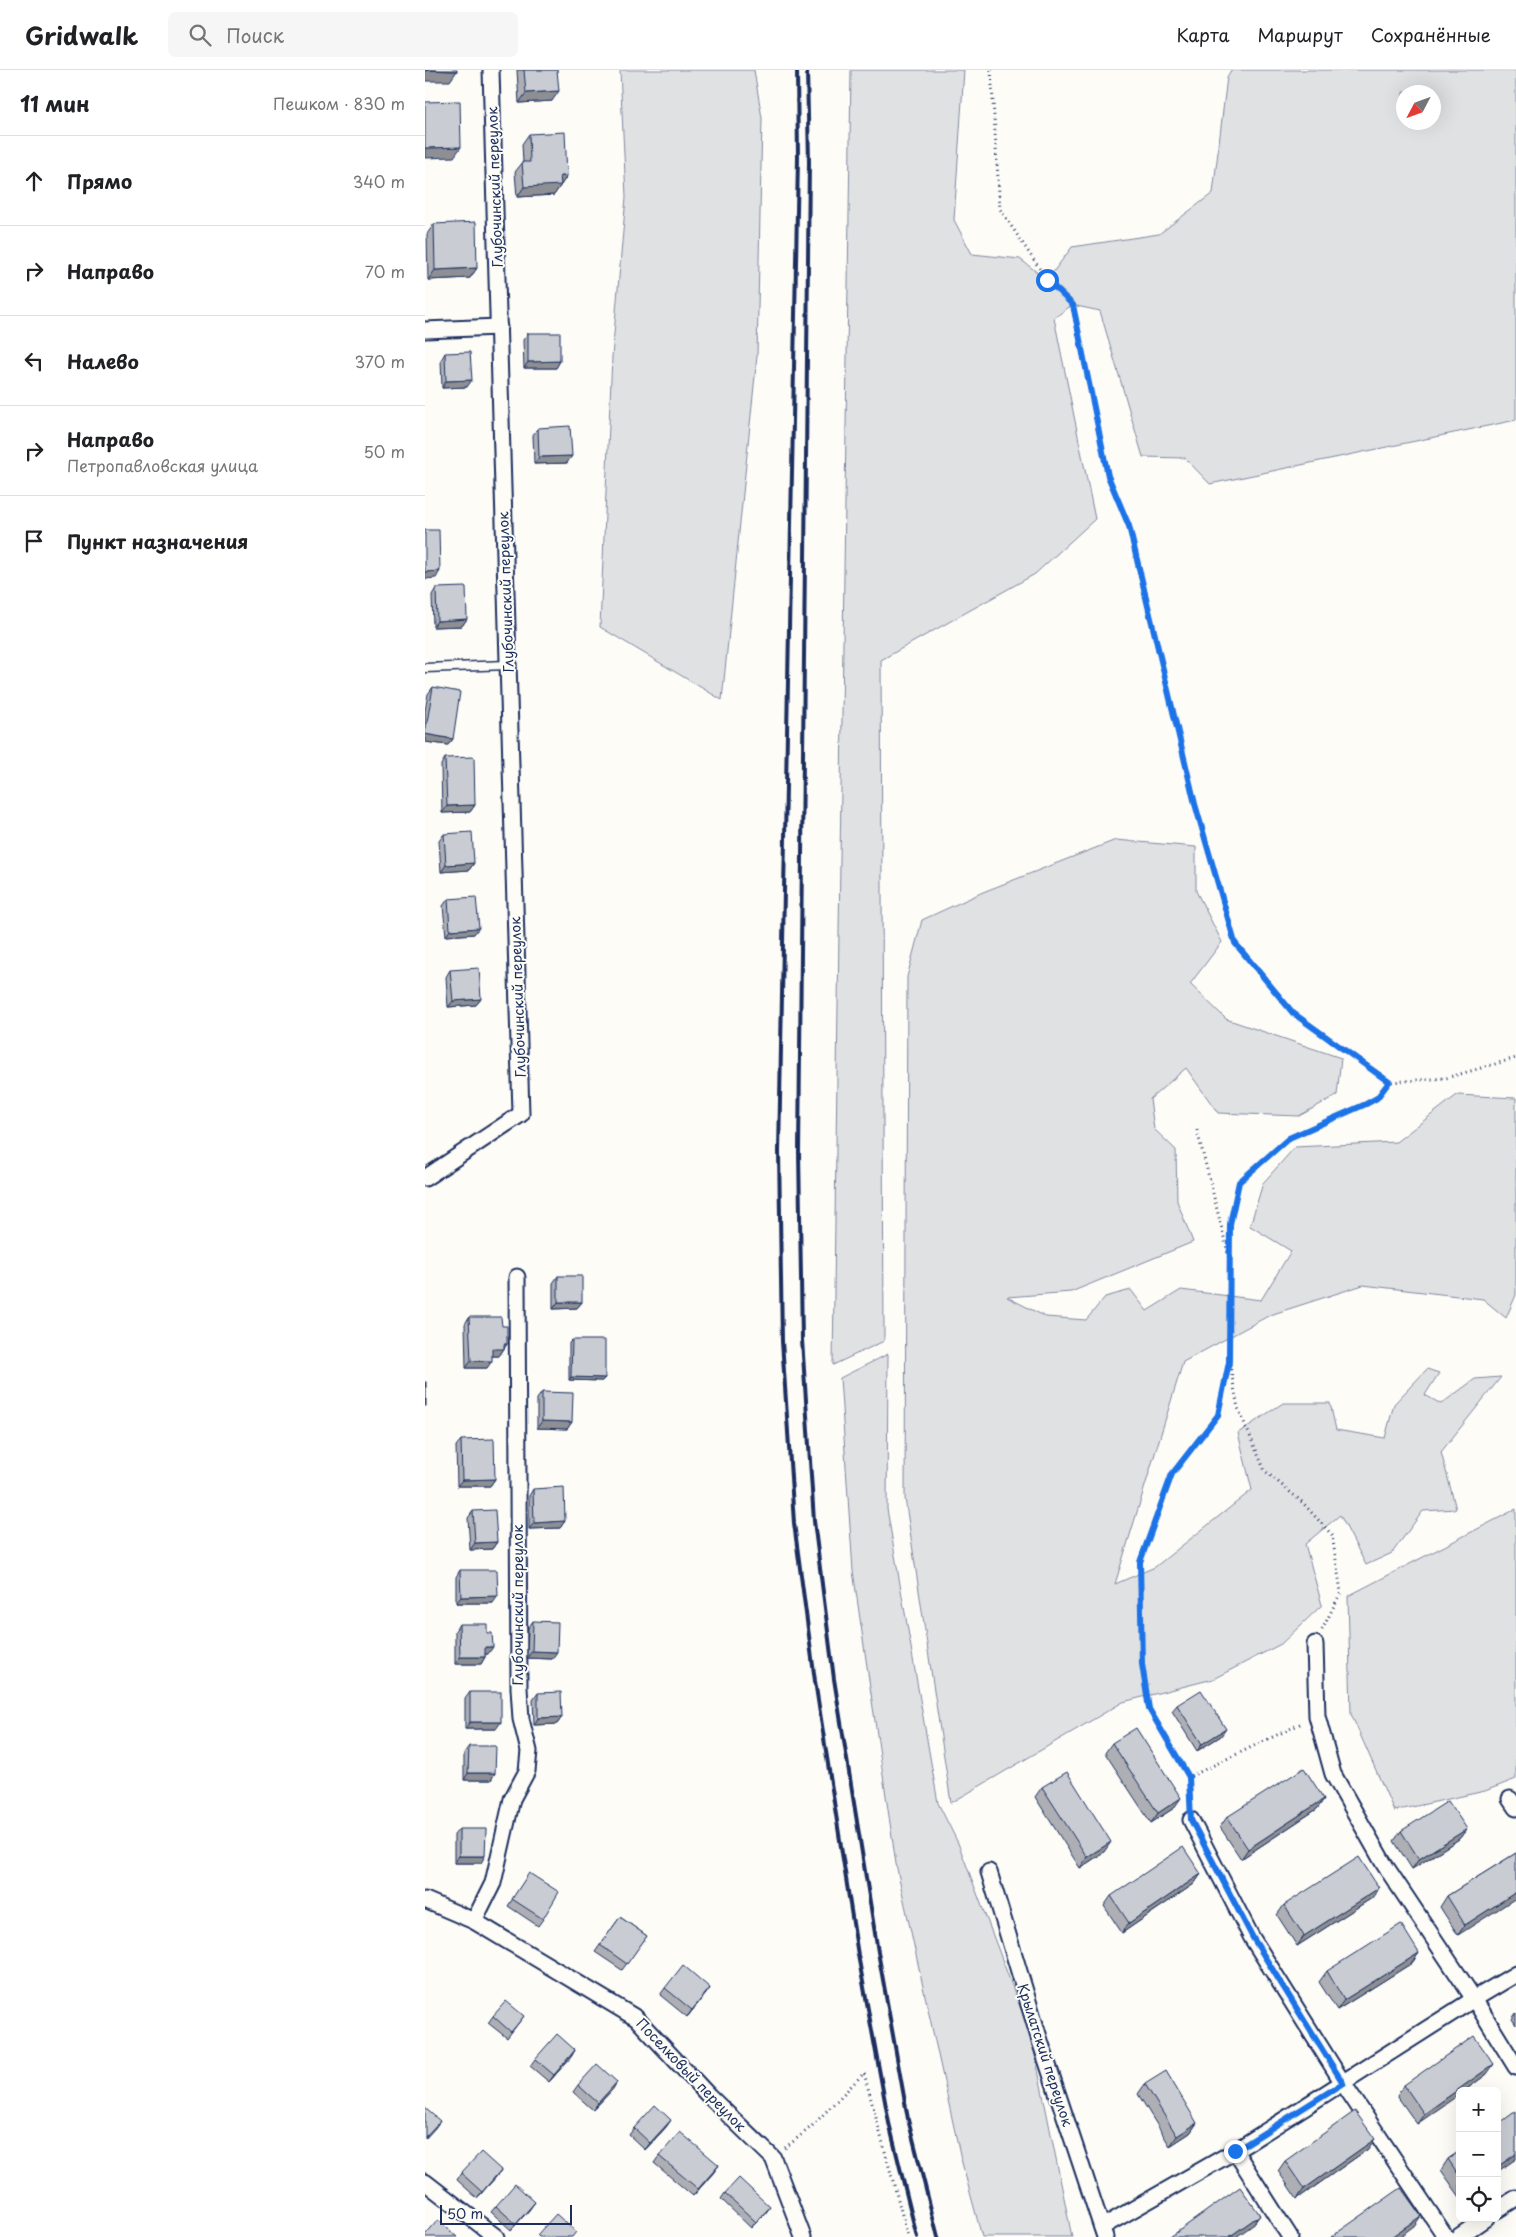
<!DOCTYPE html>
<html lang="ru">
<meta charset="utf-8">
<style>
:root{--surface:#fff;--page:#f6f6f6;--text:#202124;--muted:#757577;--line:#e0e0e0}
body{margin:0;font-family:"Playpen Sans",sans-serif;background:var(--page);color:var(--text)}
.controls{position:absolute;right:15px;bottom:15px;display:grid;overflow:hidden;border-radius:8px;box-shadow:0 5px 20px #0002}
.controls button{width:45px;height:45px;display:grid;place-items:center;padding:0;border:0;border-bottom:1px solid var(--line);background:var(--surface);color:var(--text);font:25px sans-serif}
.compass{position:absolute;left:971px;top:15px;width:45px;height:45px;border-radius:50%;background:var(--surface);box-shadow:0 5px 20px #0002;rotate:229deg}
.scale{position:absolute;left:15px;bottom:12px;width:132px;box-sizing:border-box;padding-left:5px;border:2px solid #1b2f5e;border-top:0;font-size:14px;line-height:18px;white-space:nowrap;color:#1b2f5e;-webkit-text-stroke:4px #fdfcf7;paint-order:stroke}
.stop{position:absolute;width:15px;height:15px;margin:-11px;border:4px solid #1a73e8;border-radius:50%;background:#fff}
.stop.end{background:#1a73e8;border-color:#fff;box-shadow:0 1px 5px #0008}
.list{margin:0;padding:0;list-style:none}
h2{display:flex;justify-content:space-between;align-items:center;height:65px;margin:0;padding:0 20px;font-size:21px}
h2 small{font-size:16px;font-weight:400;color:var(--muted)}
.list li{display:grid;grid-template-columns:32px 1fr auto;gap:15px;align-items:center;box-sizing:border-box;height:90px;padding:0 20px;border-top:1px solid var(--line)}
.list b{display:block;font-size:19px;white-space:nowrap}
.list p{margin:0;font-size:16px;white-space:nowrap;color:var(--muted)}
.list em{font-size:16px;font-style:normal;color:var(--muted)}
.icon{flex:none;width:28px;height:28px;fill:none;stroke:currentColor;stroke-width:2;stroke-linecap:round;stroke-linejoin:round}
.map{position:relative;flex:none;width:1091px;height:2167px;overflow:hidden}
header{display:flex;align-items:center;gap:30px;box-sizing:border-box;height:70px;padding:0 25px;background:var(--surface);border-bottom:1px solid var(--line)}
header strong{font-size:24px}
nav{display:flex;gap:28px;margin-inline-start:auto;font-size:18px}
.search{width:350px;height:45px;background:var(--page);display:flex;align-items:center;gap:12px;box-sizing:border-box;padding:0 18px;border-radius:8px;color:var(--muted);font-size:19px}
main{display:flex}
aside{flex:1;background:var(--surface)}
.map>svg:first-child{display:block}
.green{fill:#e0e1e3;stroke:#7e88a0;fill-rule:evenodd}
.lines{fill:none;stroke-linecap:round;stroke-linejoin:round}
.service-casing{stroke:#1b2f5e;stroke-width:11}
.minor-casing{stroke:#1b2f5e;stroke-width:19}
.path{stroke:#1b2f5e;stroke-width:3;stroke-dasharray:1 4;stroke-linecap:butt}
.service{stroke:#fdfcf7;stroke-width:8}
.minor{stroke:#fdfcf7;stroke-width:15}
.rail{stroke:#1b2f5e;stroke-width:4}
.wall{fill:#adafb5;stroke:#1b2f5e}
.shaded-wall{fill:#8d8f94;stroke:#1b2f5e}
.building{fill:#c9ccd3;stroke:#1b2f5e}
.route{stroke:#1a73e8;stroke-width:6}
.labels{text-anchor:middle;stroke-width:4;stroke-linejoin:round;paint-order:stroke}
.street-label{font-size:14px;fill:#1b2f5e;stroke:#fdfcf7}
</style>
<header>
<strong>Gridwalk</strong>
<div class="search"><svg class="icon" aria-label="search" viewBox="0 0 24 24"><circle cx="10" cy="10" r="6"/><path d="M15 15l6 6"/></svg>Поиск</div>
<nav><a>Карта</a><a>Маршрут</a><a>Сохранённые</a></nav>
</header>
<main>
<aside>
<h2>11 мин<small>Пешком · 830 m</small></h2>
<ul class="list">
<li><svg class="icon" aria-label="ahead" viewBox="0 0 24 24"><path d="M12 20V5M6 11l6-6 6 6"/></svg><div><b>Прямо</b></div><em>340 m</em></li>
<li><svg class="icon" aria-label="right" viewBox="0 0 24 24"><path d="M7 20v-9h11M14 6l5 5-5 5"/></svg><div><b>Направо</b></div><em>70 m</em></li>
<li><svg class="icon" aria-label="left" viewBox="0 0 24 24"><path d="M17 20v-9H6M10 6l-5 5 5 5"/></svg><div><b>Налево</b></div><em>370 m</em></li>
<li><svg class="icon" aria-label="right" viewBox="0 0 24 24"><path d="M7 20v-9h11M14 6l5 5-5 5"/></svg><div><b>Направо</b><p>Петропавловская улица</p></div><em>50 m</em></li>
<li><svg class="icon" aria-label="arrive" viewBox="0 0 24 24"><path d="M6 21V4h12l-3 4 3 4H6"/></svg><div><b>Пункт назначения</b></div></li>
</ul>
</aside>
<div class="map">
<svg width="1091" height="2167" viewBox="0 0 1091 2167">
<rect width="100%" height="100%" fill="#fdfcf7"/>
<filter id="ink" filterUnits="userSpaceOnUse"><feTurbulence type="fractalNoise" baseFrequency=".02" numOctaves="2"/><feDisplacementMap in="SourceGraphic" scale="10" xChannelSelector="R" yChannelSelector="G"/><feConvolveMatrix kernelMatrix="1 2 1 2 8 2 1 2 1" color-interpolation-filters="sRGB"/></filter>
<g filter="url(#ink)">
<g class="green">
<polygon points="195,0 329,0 337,48 332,286 297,630 175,557 187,287 201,127"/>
<path d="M 426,0 L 539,0 L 529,150 L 547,184 L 595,189 L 622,210 L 647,177 L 734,164 L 788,123 L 802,7 L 806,0 L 1091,0 L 1091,350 L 785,414 L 760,388 L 718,387 L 675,241 L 647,235 L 629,248 L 670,449 L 610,504 L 456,590 L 459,1271 L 408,1295 ZM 1008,22 L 1008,52 L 978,52 L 978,22 Z"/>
<polygon points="691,770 771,777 771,821 797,872 765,914 801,949 916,988 912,1025 874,1046 793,1043 761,998 725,1029 729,1059 751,1080 752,1131 768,1172 646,1222 582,1227 621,1247 661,1250 680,1227 706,1220 722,1241 756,1220 836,1230 866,1181 825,1156 838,1113 870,1077 971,1072 1032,1025 1091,1028 1091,1225 1081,1248 1058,1229 938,1215 845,1245 758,1292 690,1514 730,1497 827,1420 813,1363 858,1333 905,1333 911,1360 960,1368 969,1334 1002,1299 1014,1303 1000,1325 1016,1334 1050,1309 1076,1307 1016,1382 1031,1439 998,1441 967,1483 941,1495 915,1445 880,1474 897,1535 856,1574 788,1609 698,1632 526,1733 480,1428 482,907 497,850 558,822"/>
<polygon points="463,1284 462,1439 513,1733 533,1773 606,1966 647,2167 557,2167 536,2089 471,1794 428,1501 415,1308"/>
<polygon points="1091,1439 1091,1709 1060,1721 969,1741 926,1644 923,1526"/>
</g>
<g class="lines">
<g class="service-casing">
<polyline id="service" points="0,598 83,595"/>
</g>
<g class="minor-casing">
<g id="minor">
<polyline points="0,260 74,257"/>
<polyline points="0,1108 96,1044 66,0"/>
<polyline points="890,1574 892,1646 908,1704 959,1794 1049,1929 1091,1997"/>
<polyline points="1085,1729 1091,1738"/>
<polyline points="766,1750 827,1868 918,2013 1021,2167"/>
<polyline points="564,1802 616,1974 680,2167"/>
<polyline points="0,1830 49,1851 211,1948 284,2026 348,2088 378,2167"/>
<polyline points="49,1851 68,1813 87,1729 102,1701 104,1681 96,1649 94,1618 92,1207"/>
<polyline points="810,2081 865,2167"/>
<polyline points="0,2112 71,2167"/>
<polyline points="1072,2140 1091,2128"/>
<polyline points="677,2157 810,2081 1049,1929 1091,1904"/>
<polyline points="1033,2167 1061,2148"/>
</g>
</g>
<g class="path">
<polyline points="566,0 575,139 622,210 647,235 683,406 703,456 770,734 810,873 868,943 965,1012"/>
<polyline points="772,1060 804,1187"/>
<polyline points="897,1560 916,1522 907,1465 877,1432 840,1401 813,1338 804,1291 805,1154 814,1112 864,1068 941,1034 952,1028 965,1012 1021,1008 1091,988"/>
<polyline points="764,1707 724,1639 717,1594 715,1491 747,1404 793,1345 804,1294"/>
<polyline points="765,1735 764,1707 877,1653"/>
<polyline points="360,2078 386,2057 439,2003 483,2167"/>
</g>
<use href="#service" class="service"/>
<use href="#minor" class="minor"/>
<g class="rail">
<polyline points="372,0 373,88 354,1082 357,1271 369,1453 390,1611 433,1885 464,2053 492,2167"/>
<polyline points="382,0 384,92 374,1082 377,1270 389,1451 409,1609 453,1882 483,2049 513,2167"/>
</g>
</g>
<g class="wall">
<polygon points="92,0 132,0 127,31 94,33"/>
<polygon points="104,64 142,106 129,125 92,127 90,102 98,92 97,74"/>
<polygon points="9,154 52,198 45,208 3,210 2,164"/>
<polygon points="103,263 135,291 131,298 99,298 98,270"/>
<polygon points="20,283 42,317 17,318 16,290"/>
<polygon points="113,358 142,393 109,394 108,365"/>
<polygon points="11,518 42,549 37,556 8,557 7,525"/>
<polygon points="8,617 28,669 23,675 0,672 0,641 3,624"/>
<polygon points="20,688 50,735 45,742 17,743 16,695"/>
<polygon points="19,764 49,793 44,800 16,802 14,771"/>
<polygon points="23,829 49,864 21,866 18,836"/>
<polygon points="25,900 56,929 51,935 23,937 21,907"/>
<polygon points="133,1206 157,1232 152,1238 128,1239 128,1213"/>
<polygon points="44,1247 77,1256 82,1274 74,1286 67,1286 62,1298 41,1298 40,1254"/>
<polygon points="147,1270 177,1311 144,1310 144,1273"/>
<polygon points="117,1322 147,1352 142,1359 112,1358 112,1329"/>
<polygon points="36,1370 70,1409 65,1416 32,1416 31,1376"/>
<polygon points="108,1419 140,1451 135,1458 104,1459 104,1426"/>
<polygon points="48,1441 72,1472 67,1479 45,1480 43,1448"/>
<polygon points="35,1500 68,1533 31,1533 31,1507"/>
<polygon points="108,1551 127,1589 102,1588 103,1558"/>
<polygon points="34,1554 63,1584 60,1584 60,1587 56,1594 30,1594 30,1561"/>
<polygon points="45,1622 71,1659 40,1659 40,1629"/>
<polygon points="113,1623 137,1647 132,1654 109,1655 108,1630"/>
<polygon points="752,1635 796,1666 772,1681 747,1641"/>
<polygon points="687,1673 749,1738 726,1753 680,1683"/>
<polygon points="44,1676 70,1703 66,1710 39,1710 39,1683"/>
<polygon points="617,1717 679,1782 655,1798 610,1727"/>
<polygon points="899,1729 892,1739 816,1789 795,1757 802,1747"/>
<polygon points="34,1759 56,1793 29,1793 29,1765"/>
<polygon points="1042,1759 1034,1769 987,1799 969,1771 976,1761"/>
<polygon points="1091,1783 1033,1865 1015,1837 1022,1826"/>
<polygon points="776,1804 769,1814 697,1863 679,1836 686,1826"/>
<polygon points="100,1810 118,1849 113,1856 83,1836"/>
<polygon points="947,1828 872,1876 852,1845 859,1835"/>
<polygon points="195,1847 222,1866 197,1900 170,1882"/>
<polygon points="994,1883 987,1893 912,1940 894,1912 902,1901"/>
<polygon points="240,1918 285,1918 262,1947 235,1925"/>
<polygon points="1091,1943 1091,1955 1087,1949"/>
<polygon points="68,1946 99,1946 82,1968 63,1953"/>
<polygon points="150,1980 146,1987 124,2012 105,1996 110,1989"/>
<polygon points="1062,2004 1039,2021 1035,2021 992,2054 972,2026 979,2015"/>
<polygon points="720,2014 772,2053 765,2063 745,2076 713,2024"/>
<polygon points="153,2015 188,2019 168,2040 148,2022"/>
<polygon points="242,2056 220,2080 204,2065 209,2058"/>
<polygon points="943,2079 872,2129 853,2101 860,2091"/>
<polygon points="1035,2081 1035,2127 1016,2100 1023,2089"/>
<polygon points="234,2086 294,2095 289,2102 268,2126 229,2093"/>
<polygon points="76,2100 71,2107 52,2128 32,2110 36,2103"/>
<polygon points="300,2123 340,2144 326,2158 296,2129"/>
<polygon points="71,2136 105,2139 86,2160 66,2142"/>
</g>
<g class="shaded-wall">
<polygon points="0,0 32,1 25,11 0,11"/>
<polygon points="134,21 127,31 94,33 101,23"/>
<polygon points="36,77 29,87 0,88 0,78"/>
<polygon points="135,106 142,106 129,125 92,127 99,117"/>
<polygon points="52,198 45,208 3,210 10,200"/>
<polygon points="135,291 131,298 99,298 103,292"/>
<polygon points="47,310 42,317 17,318 21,311"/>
<polygon points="147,386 142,393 109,394 114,387"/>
<polygon points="15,501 11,508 0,509 0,502"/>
<polygon points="42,549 37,556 8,557 12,551"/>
<polygon points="0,664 28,669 23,675 0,672"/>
<polygon points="50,735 45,742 17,743 22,736"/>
<polygon points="49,793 44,800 16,802 21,795"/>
<polygon points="54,858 49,864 21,866 25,860"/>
<polygon points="56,929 51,935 23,937 28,931"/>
<polygon points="133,1232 157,1232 152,1238 128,1239"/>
<polygon points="79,1274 82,1274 74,1286 62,1286 67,1279"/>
<polygon points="46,1291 67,1291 62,1298 41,1298"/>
<polygon points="146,1307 180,1308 177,1311 144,1310"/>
<polygon points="117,1351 147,1352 142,1359 112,1358"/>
<polygon points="70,1409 65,1416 32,1416 37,1410"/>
<polygon points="140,1451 135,1458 104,1459 109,1453"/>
<polygon points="72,1472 67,1479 45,1480 50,1473"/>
<polygon points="73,1526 68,1533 31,1533 36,1527"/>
<polygon points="60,1577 68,1577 63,1584 55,1584"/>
<polygon points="107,1581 132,1582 127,1589 102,1588"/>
<polygon points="35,1587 60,1587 56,1594 30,1594"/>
<polygon points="137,1647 132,1654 109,1655 113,1648"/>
<polygon points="45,1652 76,1652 71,1659 40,1659"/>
<polygon points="801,1659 796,1666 772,1681 777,1674"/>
<polygon points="43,1703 70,1703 66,1710 39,1710"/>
<polygon points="756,1728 749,1738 726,1753 733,1743"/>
<polygon points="899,1729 892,1739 816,1789 823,1779"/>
<polygon points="1042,1759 1034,1769 987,1799 994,1789"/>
<polygon points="686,1772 679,1782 655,1798 662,1787"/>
<polygon points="34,1786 60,1786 56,1793 29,1793"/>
<polygon points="776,1804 769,1814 697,1863 704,1853"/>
<polygon points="954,1818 947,1828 872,1876 879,1866"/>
<polygon points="1091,1822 1091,1828 1033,1865 1040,1855"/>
<polygon points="994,1883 987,1893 912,1940 919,1930"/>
<polygon points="285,1918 281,1924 262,1947 267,1940"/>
<polygon points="150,1980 146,1987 124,2012 129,2005"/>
<polygon points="1069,1994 1062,2004 1039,2021 1035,2021 1035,2024 992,2054 999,2044"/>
<polygon points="192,2012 188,2019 168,2040 173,2033"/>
<polygon points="246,2050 242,2056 220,2080 225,2073"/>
<polygon points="15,2051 10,2058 0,2069 0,2067"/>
<polygon points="772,2053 765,2063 745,2076 752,2066"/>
<polygon points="950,2069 943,2079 872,2129 879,2119"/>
<polygon points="1091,2084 1091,2089 1072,2102 1072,2097"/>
<polygon points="294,2095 289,2102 268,2126 273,2119"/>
<polygon points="76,2100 71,2107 52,2128 57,2122"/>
<polygon points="110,2132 105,2139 86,2160 91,2154"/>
<polygon points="345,2137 340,2144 326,2158 331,2152"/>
<polygon points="835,2145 828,2155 811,2167 804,2167"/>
<polygon points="996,2146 989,2156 974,2167 966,2167"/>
</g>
<g class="building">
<polygon points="0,0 32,0 32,1"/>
<polygon points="99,0 132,0 134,21 101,23"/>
<polygon points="35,31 36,77 0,78 0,32"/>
<polygon points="140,62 142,106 135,106 136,115 99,117 97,92 105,92 104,64"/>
<polygon points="51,152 52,198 10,200 9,154"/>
<polygon points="103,263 135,263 135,291 103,292"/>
<polygon points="45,282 47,310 21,311 20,283"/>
<polygon points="145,356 147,386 114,387 113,358"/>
<polygon points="0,460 14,460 15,501 0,502"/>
<polygon points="41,517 42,549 12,551 11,518"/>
<polygon points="8,617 35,622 28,669 0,664"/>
<polygon points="49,687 50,735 22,736 20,688"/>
<polygon points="47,762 49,793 21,795 19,764"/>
<polygon points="51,827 54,858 25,860 23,829"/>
<polygon points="54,898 56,929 28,931 25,900"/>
<rect x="133" y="1206" width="24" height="26"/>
<polygon points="44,1247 76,1247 77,1256 82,1256 82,1274 79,1274 79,1279 67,1279 67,1291 46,1291"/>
<polygon points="147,1270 180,1270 180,1308 146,1307"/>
<rect x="0" y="1312" width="1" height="24"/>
<polygon points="117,1322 148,1323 147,1352 117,1351"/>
<polygon points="69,1369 70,1409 37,1410 36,1370"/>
<polygon points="139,1417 140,1451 109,1453 108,1419"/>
<polygon points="70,1440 72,1472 50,1473 48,1441"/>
<polygon points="35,1500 72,1500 73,1526 36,1527"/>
<polygon points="108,1551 133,1552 132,1582 107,1581"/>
<polygon points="34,1554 62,1554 62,1563 67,1563 68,1577 60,1577 60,1587 35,1587"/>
<polygon points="776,1620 801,1659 777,1674 752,1635"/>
<rect x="45" y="1622" width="31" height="30"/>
<polygon points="136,1622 137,1647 113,1648 113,1623"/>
<polygon points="711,1658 756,1728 733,1743 687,1673"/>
<polygon points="44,1676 71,1676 70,1703 43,1703"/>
<polygon points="879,1698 899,1729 823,1779 802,1747"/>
<polygon points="642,1702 686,1772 662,1787 617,1717"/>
<polygon points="1023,1731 1042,1759 994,1789 976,1761"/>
<polygon points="34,1759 61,1759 60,1786 34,1786"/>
<polygon points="758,1777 776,1804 704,1853 686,1826"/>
<polygon points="1091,1783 1091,1822 1040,1855 1022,1826"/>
<polygon points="934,1787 954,1818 879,1866 859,1835"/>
<polygon points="104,1803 134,1822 118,1849 87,1829"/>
<polygon points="195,1847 222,1866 202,1894 175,1875"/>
<polygon points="976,1854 994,1883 919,1930 902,1901"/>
<polygon points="258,1895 285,1918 267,1940 240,1918"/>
<polygon points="81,1931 99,1946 86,1962 68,1946"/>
<polygon points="132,1964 150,1980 129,2005 110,1989"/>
<polygon points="1049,1966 1069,1994 999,2044 979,2015"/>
<polygon points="172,1994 192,2012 173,2033 153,2015"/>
<polygon points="741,2001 772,2053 752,2066 720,2014"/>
<polygon points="230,2035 246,2050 225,2073 209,2058"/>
<polygon points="0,2038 15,2051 0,2067"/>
<polygon points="930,2041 950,2069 879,2119 860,2091"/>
<polygon points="1091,2041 1091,2084 1072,2097 1072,2055"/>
<polygon points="255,2062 294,2095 273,2119 234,2086"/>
<polygon points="1035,2081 1035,2107 1023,2089"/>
<polygon points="56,2082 76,2100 57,2122 36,2103"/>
<polygon points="314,2108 345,2137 331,2152 300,2123"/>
<polygon points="90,2114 110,2132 91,2154 71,2136"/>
<polygon points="815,2117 835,2145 804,2167 745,2167"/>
<polygon points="976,2118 996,2146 966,2167 906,2167"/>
<polygon points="131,2144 151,2162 147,2167 114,2167 112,2165"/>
<polygon points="13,2150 32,2167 0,2167 0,2165"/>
</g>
</g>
<g class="lines" filter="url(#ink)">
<polyline class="route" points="622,210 648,235 683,406 704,456 770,734 810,873 868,943 964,1012 952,1028 941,1034 864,1068 814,1112 805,1154 804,1292 793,1345 747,1404 715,1492 717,1594 724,1639 764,1707 766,1750 828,1868 918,2013 810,2081"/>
</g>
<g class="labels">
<g class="street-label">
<text transform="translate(70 117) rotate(-92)" y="5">Глубочинский переулок</text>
<text transform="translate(81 522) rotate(-92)" y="5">Глубочинский переулок</text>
<text transform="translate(93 927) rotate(-92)" y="5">Глубочинский переулок</text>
<text transform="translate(93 1535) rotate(-90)" y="5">Глубочинский переулок</text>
<text transform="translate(620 1985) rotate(72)" y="5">Крылатский переулок</text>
<text transform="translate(266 2005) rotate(46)" y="5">Поселковый переулок</text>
</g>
</g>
</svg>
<div class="controls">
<button>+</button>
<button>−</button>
<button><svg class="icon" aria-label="locate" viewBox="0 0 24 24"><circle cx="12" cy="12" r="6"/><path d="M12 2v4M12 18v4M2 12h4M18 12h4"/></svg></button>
</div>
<svg class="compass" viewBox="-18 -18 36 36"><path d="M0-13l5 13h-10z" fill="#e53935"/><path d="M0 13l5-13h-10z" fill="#757577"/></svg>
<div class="scale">50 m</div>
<div class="stop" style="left:622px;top:210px"></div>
<div class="stop end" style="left:810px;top:2081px"></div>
</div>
</main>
